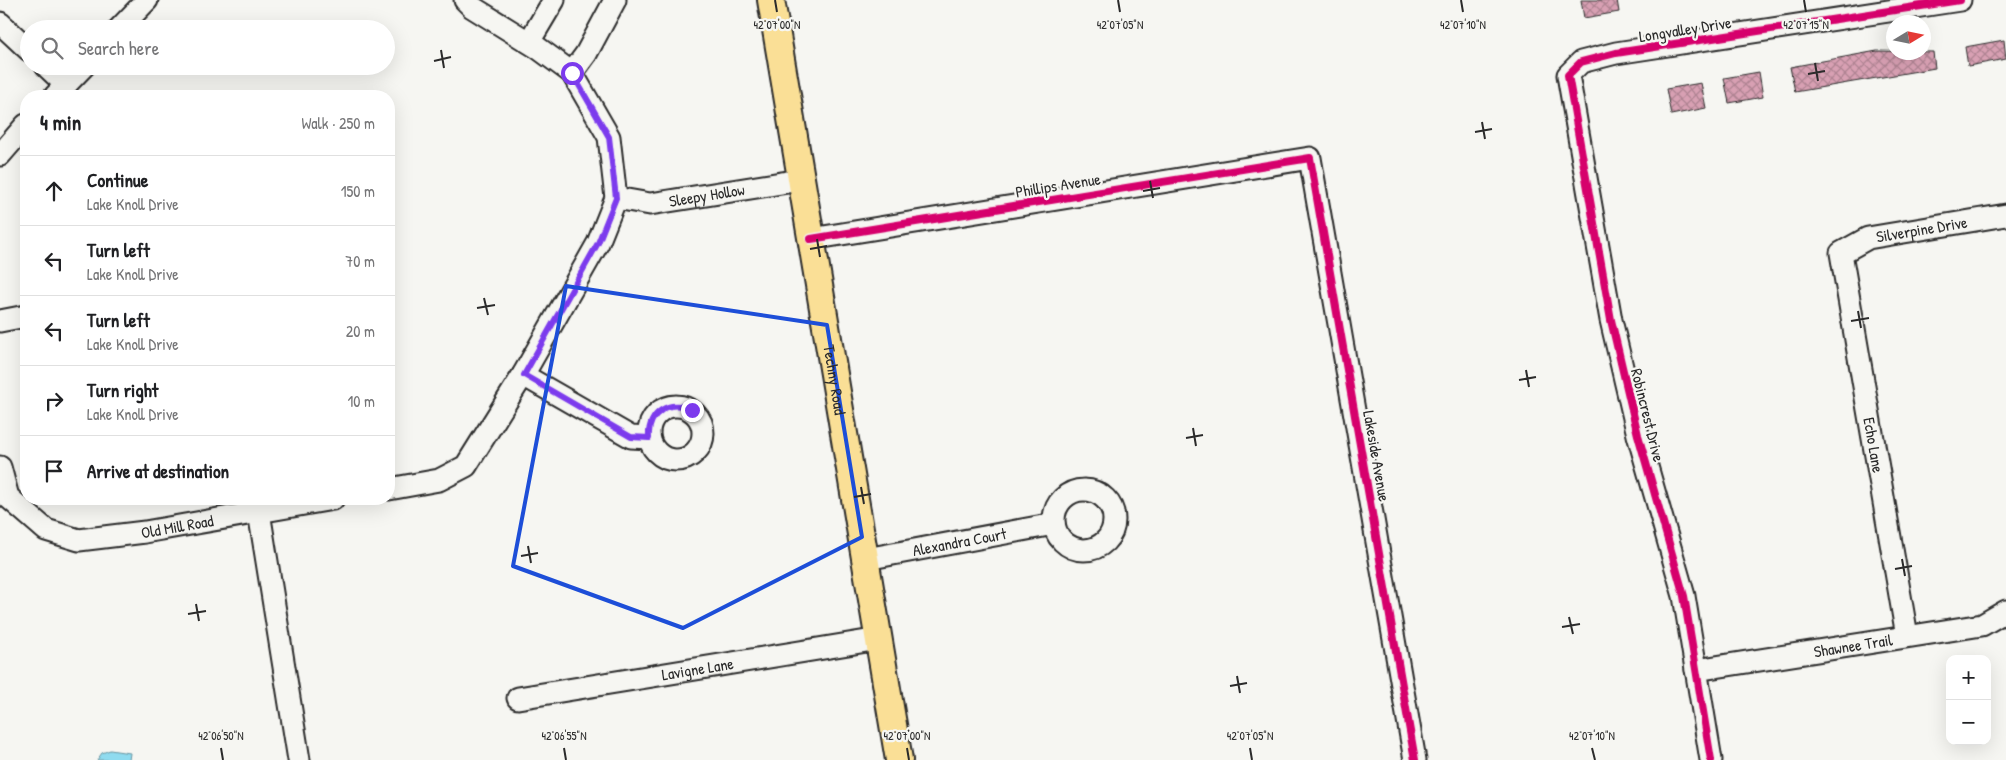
<!DOCTYPE html>
<meta charset="utf-8">
<style>
:root{--surface:#fff;--page:#f6f6f6;--text:#202124;--muted:#757577;--line:#e0e0e0}
body{margin:0;font-family:"Patrick Hand",sans-serif;background:var(--page);color:var(--text)}
.controls{position:absolute;right:15px;bottom:15px;display:grid;overflow:hidden;border-radius:10px;box-shadow:0 5px 20px #0002}
.controls button{width:45px;height:45px;display:grid;place-items:center;padding:0;border:0;border-bottom:1px solid var(--line);background:var(--surface);color:var(--text);font:25px sans-serif}
.compass{position:absolute;left:1886px;top:15px;width:45px;height:45px;border-radius:50%;background:var(--surface);box-shadow:0 5px 20px #0002;rotate:80deg}
.stop{position:absolute;width:15px;height:15px;margin:-11px;border:4px solid #7c3aed;border-radius:50%;background:#fff}
.stop.end{background:#7c3aed;border-color:#fff;box-shadow:0 1px 5px #0008}
.list{margin:0;padding:0;list-style:none}
h2{display:flex;justify-content:space-between;align-items:center;height:65px;margin:0;padding:0 20px;font-size:21px}
h2 small{font-size:16px;font-weight:400;color:var(--muted)}
.list li{display:grid;grid-template-columns:32px 1fr auto;gap:15px;align-items:center;box-sizing:border-box;height:70px;padding:0 20px;border-top:1px solid var(--line)}
.list b{display:block;font-size:19px;white-space:nowrap}
.list p{margin:0;font-size:16px;white-space:nowrap;color:var(--muted)}
.list em{font-size:16px;font-style:normal;color:var(--muted)}
.icon{flex:none;width:28px;height:28px;fill:none;stroke:currentColor;stroke-width:2;stroke-linecap:round;stroke-linejoin:round}
.map{position:relative;flex:none;width:2006px;height:760px;overflow:hidden}
.search{position:absolute;background:var(--surface);box-shadow:0 5px 20px #0002;left:20px;top:20px;width:375px;height:55px;display:flex;align-items:center;gap:12px;box-sizing:border-box;padding:0 18px;border-radius:28px;color:var(--muted);font-size:19px}
.panel{position:absolute;background:var(--surface);box-shadow:0 5px 20px #0002;left:20px;top:90px;width:375px;height:415px;border-radius:20px}
.map>svg:first-child{display:block}
.water{fill:#8fdbef;stroke:#6795a1}
.building{fill:url(#building-cross-hatch);stroke:#2b2b2b}
.lines{fill:none;stroke-linecap:round;stroke-linejoin:round}
.minor-casing{stroke:#2b2b2b;stroke-width:25}
.major-casing{stroke:#2b2b2b;stroke-width:30}
.minor{stroke:#f6f6f2;stroke-width:21}
.major{stroke:#fadf96;stroke-width:26}
.cycleway-casing{stroke:#f6f6f2;stroke-width:11}
.cycleway{stroke:#d6006c;stroke-width:8}
.route{stroke:#7c3aed;stroke-width:6}
.marked{fill:none;stroke:#1d4ed8;stroke-width:4;stroke-linejoin:round}
.ticks{fill:none;stroke:#2b2b2b;stroke-width:2}
.labels{text-anchor:middle;stroke-width:4.5;stroke-linejoin:round;paint-order:stroke}
.street-label{font-size:16px;fill:#2b2b2b;stroke:#f6f6f2}
.ticks-label{font-size:12px;text-anchor:middle;fill:#2b2b2b;stroke:#f6f6f2;stroke-width:4.5;stroke-linejoin:round;paint-order:stroke}
</style>
<div class="map">
<svg width="2006" height="760" viewBox="0 0 2006 760">
<defs>
<pattern id="building-cross-hatch" width="8" height="8" patternUnits="userSpaceOnUse" patternTransform="scale(1.25)"><rect width="8" height="8" fill="#d8a0b3"/><path d="M0 0l8 8M0 8l8-8" fill="none" stroke="#af8392"/></pattern>
</defs>
<rect width="100%" height="100%" fill="#f6f6f2"/>
<filter id="ink" filterUnits="userSpaceOnUse"><feTurbulence type="fractalNoise" baseFrequency=".02" numOctaves="2"/><feDisplacementMap in="SourceGraphic" scale="10" xChannelSelector="R" yChannelSelector="G"/><feConvolveMatrix kernelMatrix="1 2 1 2 8 2 1 2 1" color-interpolation-filters="sRGB"/></filter>
<g filter="url(#ink)">
<polygon class="water" points="110,750 130,753 129,760 97,760 102,753"/>
<g class="building">
<polygon points="1581,0 1617,0 1619,12 1584,18"/>
<polygon points="2004,40 2006,59 1968,66 1965,47"/>
<polygon points="1877,51 1933,52 1935,68 1795,92 1790,67"/>
<polygon points="1759,72 1763,97 1729,103 1724,78"/>
<polygon points="1701,83 1706,108 1671,115 1666,89"/>
</g>
<g class="lines">
<g class="minor-casing">
<g id="minor">
<polyline points="0,23 29,50"/>
<polyline points="119,29 147,0"/>
<polyline points="529,42 554,0"/>
<polyline points="46,66 66,85"/>
<polyline points="572,73 586,54 615,0"/>
<polyline points="55,96 84,66"/>
<polyline points="0,155 26,125"/>
<path id="s1" d="M 616,198 L 650,204 L 800,180"/>
<polyline points="811,239 1310,158 1415,760"/>
<polyline points="0,321 26,316"/>
<polyline points="523,375 631,437 649,438"/>
<circle cx="676" cy="433" r="27"/>
<path id="s2" d="M 0,467 L 8,497 L 46,530 L 79,540 L 145,532 L 333,499"/>
<polyline points="389,489 439,480 466,466 523,375 598,243 616,198 609,137 572,73 538,48 472,7 465,0"/>
<circle cx="1084" cy="520" r="30"/>
<polyline points="259,512 299,760"/>
<path id="s3" d="M 866,559 L 1054,524"/>
<path id="s4" d="M 1907,636 L 1841,253 L 1868,238 L 2006,215"/>
<path id="s5" d="M 1696,670 L 1982,625 L 2006,611"/>
<path id="s6" d="M 518,698 L 879,639"/>
<polyline points="1711,760 1684,596 1638,435 1611,320 1568,75 1581,62 1616,53 1960,0"/>
</g>
</g>
<g class="major-casing">
<g id="major">
<path id="s7" d="M 771,0 L 899,760"/>
</g>
</g>
<use href="#minor" class="minor"/>
<use href="#major" class="major"/>
<g class="cycleway-casing">
<g id="cycleway">
<polyline points="811,239 1310,158 1415,760"/>
<polyline points="1711,760 1684,596 1638,435 1611,320 1568,75 1581,62 1616,53 1960,0"/>
</g>
</g>
<use href="#cycleway" class="cycleway"/>
</g>
</g>
<g class="lines" filter="url(#ink)">
<path class="route" d="M 572,73 L 609,137 L 616,198 L 598,243 L 524,375 L 631,437 L 649,438 C 647,413 670,398 692,410"/>
</g>
<path class="marked" d="M 566,286 L 827,325 L 862,537 L 683,628 L 513,566 Z"/>
<path class="ticks" d="M 775,0 L 777,12M 1118,0 L 1120,12M 1461,0 L 1463,12M 1804,0 L 1806,12M 441,50 L 444,68M 434,61 L 451,57M 1815,63 L 1818,81M 1808,74 L 1825,71M 1482,122 L 1485,139M 1475,132 L 1492,129M 1150,181 L 1153,198M 1143,191 L 1160,188M 817,239 L 820,257M 810,249 L 827,246M 484,298 L 488,315M 477,308 L 495,305M 1858,311 L 1861,328M 1851,321 L 1869,318M 1526,370 L 1529,387M 1519,380 L 1536,377M 1193,428 L 1196,446M 1186,438 L 1203,435M 861,487 L 864,504M 854,497 L 871,494M 528,546 L 531,563M 521,556 L 538,553M 1902,559 L 1905,576M 1895,569 L 1912,566M 196,604 L 199,621M 188,614 L 206,611M 1569,617 L 1573,634M 1562,627 L 1580,624M 1237,676 L 1240,693M 1230,686 L 1247,683M 221,748 L 223,760M 564,748 L 566,760M 907,748 L 909,760M 1250,748 L 1252,760M 1592,748 L 1595,760"/>
<g class="labels">
<g class="street-label">
<text transform="translate(1685 29) rotate(-9)" y="6">Longvalley Drive</text>
<text transform="translate(1058 185) rotate(-9)" y="6">Phillips Avenue</text>
<text dy="6" stroke="none"><textPath href="#s1" startOffset="92">Sleepy Hollow</textPath></text>
<text dy="6" stroke="none"><textPath href="#s4" startOffset="474">Silverpine Drive</textPath></text>
<text dy="6" stroke="none"><textPath href="#s7" startOffset="385">Techny Road</textPath></text>
<text transform="translate(1648 415) rotate(76)" y="6">Robincrest Drive</text>
<text transform="translate(1874 445) rotate(80)" y="6">Echo Lane</text>
<text transform="translate(1377 456) rotate(80)" y="6">Lakeside Avenue</text>
<text dy="6" stroke="none"><textPath href="#s2" startOffset="215">Old Mill Road</textPath></text>
<text dy="6" stroke="none"><textPath href="#s3" startOffset="95">Alexandra Court</textPath></text>
<text dy="6" stroke="none"><textPath href="#s5" startOffset="159">Shawnee Trail</textPath></text>
<text dy="6" stroke="none"><textPath href="#s6" startOffset="182">Lavigne Lane</textPath></text>
</g>
</g>
<g class="ticks-label">
<text x="777" y="29">42°07'00"N</text>
<text x="1120" y="29">42°07'05"N</text>
<text x="1463" y="29">42°07'10"N</text>
<text x="1806" y="29">42°07'15"N</text>
<text x="221" y="740">42°06'50"N</text>
<text x="564" y="740">42°06'55"N</text>
<text x="907" y="740">42°07'00"N</text>
<text x="1250" y="740">42°07'05"N</text>
<text x="1592" y="740">42°07'10"N</text>
</g>
</svg>
<div class="controls">
<button>+</button>
<button>−</button>
</div>
<svg class="compass" viewBox="-18 -18 36 36"><path d="M0-13l5 13h-10z" fill="#e53935"/><path d="M0 13l5-13h-10z" fill="#757577"/></svg>
<div class="stop" style="left:572px;top:73px"></div>
<div class="stop end" style="left:692px;top:410px"></div>
<div class="search"><svg class="icon" aria-label="search" viewBox="0 0 24 24"><circle cx="10" cy="10" r="6"/><path d="M15 15l6 6"/></svg>Search here</div>
<section class="panel">
<h2>4 min<small>Walk · 250 m</small></h2>
<ul class="list">
<li><svg class="icon" aria-label="ahead" viewBox="0 0 24 24"><path d="M12 20V5M6 11l6-6 6 6"/></svg><div><b>Continue</b><p>Lake Knoll Drive</p></div><em>150 m</em></li>
<li><svg class="icon" aria-label="left" viewBox="0 0 24 24"><path d="M17 20v-9H6M10 6l-5 5 5 5"/></svg><div><b>Turn left</b><p>Lake Knoll Drive</p></div><em>70 m</em></li>
<li><svg class="icon" aria-label="left" viewBox="0 0 24 24"><path d="M17 20v-9H6M10 6l-5 5 5 5"/></svg><div><b>Turn left</b><p>Lake Knoll Drive</p></div><em>20 m</em></li>
<li><svg class="icon" aria-label="right" viewBox="0 0 24 24"><path d="M7 20v-9h11M14 6l5 5-5 5"/></svg><div><b>Turn right</b><p>Lake Knoll Drive</p></div><em>10 m</em></li>
<li><svg class="icon" aria-label="arrive" viewBox="0 0 24 24"><path d="M6 21V4h12l-3 4 3 4H6"/></svg><div><b>Arrive at destination</b></div></li>
</ul>
</section>
</div>
